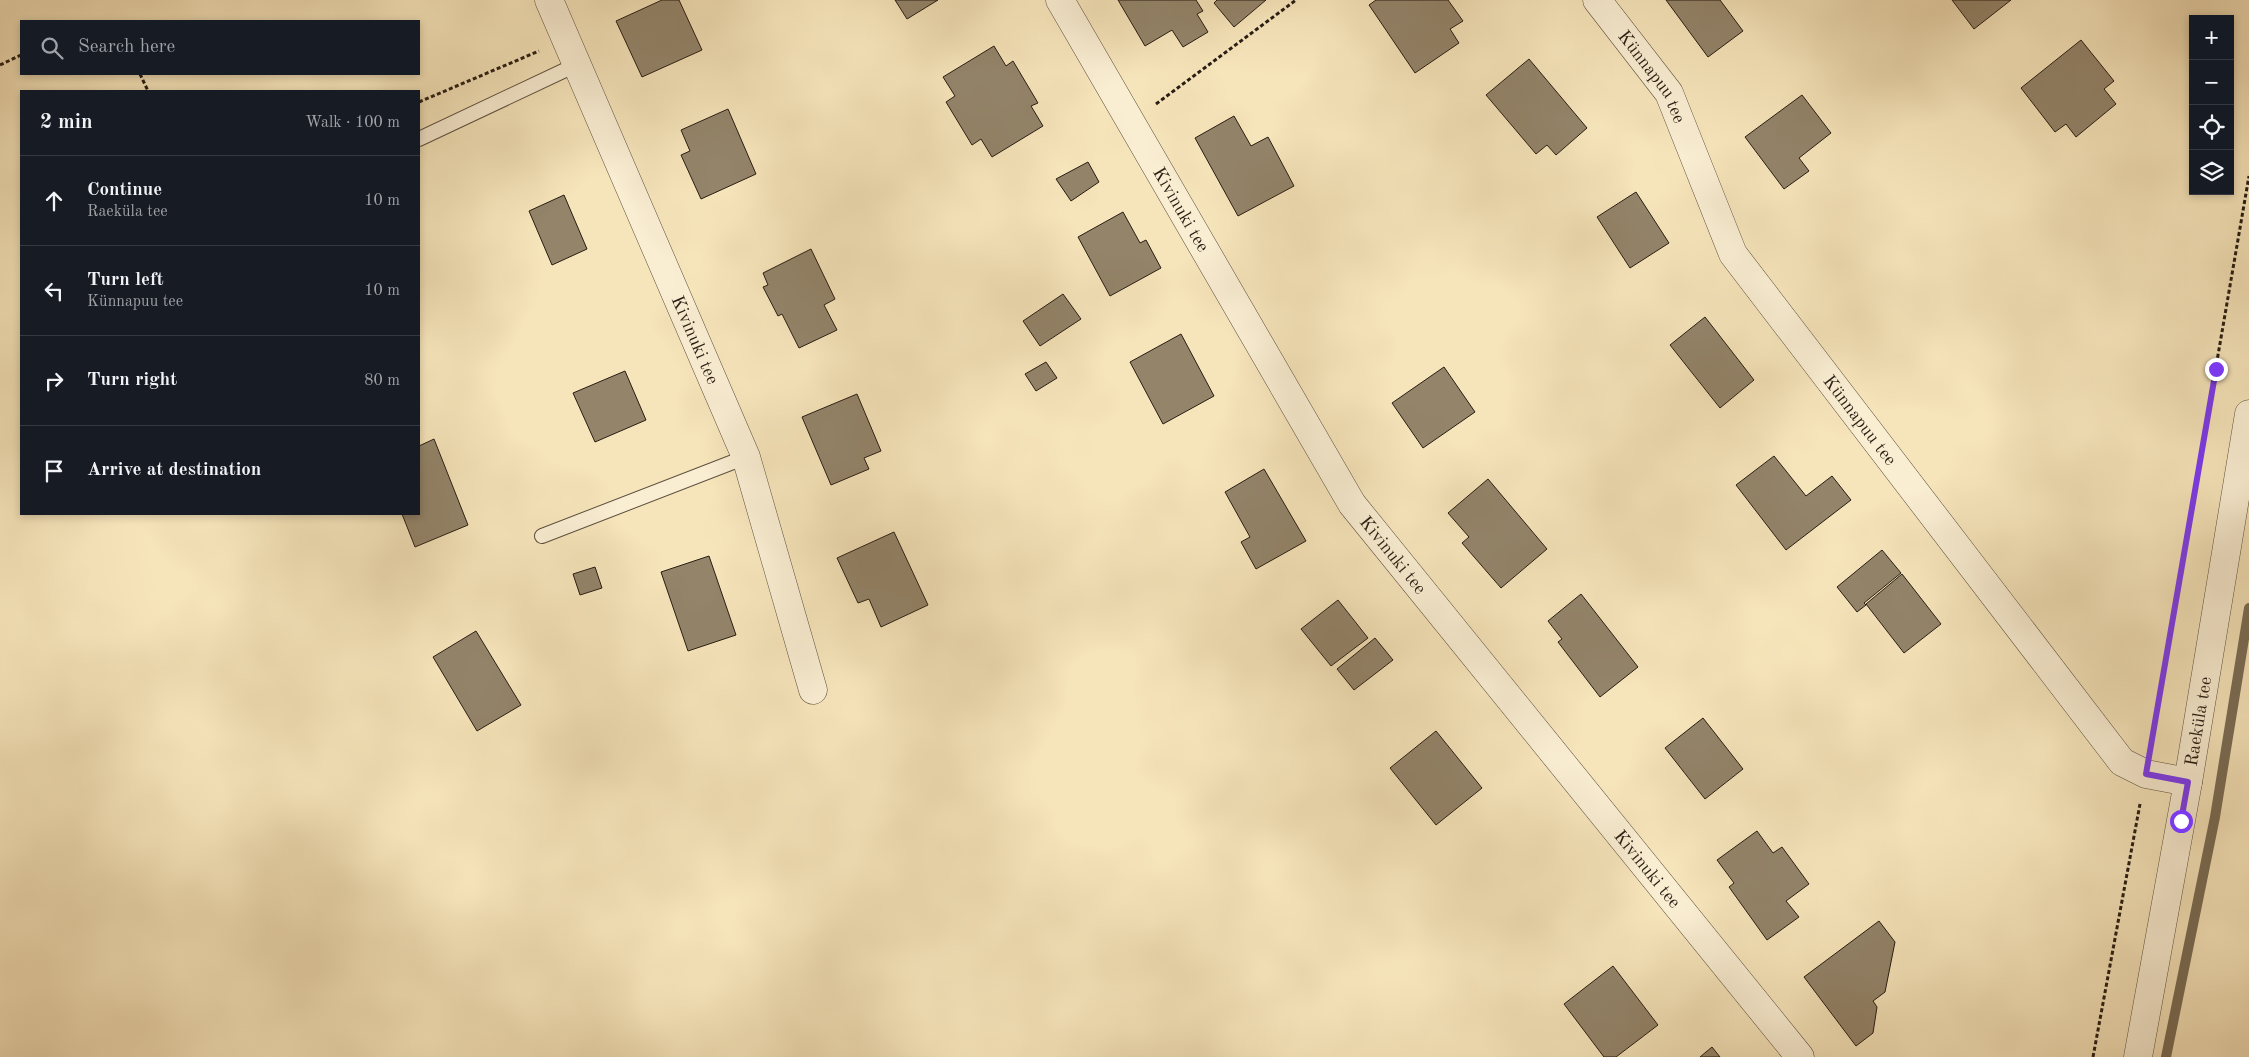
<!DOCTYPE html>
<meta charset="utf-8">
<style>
:root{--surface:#171b24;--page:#20242c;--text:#f1f3f6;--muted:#9ea1a6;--line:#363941}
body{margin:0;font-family:"Old Standard TT",serif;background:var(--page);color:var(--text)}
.controls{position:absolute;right:15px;top:15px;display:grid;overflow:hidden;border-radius:0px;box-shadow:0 2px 8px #0003}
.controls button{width:45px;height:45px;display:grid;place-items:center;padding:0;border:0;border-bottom:1px solid var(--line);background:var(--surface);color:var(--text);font:25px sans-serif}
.stop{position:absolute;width:15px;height:15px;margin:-11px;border:4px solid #7c3aed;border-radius:50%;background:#fff}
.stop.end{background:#7c3aed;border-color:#fff;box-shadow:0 1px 5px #0008}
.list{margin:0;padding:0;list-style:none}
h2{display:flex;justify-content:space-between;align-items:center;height:65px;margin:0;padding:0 20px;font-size:21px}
h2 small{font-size:16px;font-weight:400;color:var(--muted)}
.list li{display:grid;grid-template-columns:32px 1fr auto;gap:15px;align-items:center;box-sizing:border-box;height:90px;padding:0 20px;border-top:1px solid var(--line)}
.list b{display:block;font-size:19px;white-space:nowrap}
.list p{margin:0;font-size:16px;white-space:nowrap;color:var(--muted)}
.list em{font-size:16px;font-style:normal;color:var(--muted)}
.icon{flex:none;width:28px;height:28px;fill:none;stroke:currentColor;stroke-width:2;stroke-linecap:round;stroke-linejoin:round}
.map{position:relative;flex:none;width:2249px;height:1057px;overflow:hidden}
.search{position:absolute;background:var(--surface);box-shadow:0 2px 8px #0003;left:20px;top:20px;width:400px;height:55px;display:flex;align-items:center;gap:12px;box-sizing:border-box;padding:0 18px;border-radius:0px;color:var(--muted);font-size:19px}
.panel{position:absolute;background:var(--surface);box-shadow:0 2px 8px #0003;left:20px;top:90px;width:400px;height:425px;border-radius:0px}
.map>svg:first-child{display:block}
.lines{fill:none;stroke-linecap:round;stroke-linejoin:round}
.stream{stroke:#7a6c55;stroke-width:10}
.building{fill:#93846a;stroke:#281d13}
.service-casing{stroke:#5c4f3d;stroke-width:16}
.minor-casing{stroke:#5c4f3d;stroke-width:29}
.tertiary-casing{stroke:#5c4f3d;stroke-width:29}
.path{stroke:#281d13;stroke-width:3;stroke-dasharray:4 2.5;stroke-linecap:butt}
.service{stroke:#f9edd2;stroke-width:14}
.minor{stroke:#f9edd2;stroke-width:28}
.tertiary{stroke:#f9edd2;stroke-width:28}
.route{stroke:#7c3aed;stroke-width:6}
.labels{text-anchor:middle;stroke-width:5;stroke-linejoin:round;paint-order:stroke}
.street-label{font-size:18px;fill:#281d13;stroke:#f9edd2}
</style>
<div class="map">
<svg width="2249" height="1057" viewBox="0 0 2249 1057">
<rect width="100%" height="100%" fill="#f6e4ba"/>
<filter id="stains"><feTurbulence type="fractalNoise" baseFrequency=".004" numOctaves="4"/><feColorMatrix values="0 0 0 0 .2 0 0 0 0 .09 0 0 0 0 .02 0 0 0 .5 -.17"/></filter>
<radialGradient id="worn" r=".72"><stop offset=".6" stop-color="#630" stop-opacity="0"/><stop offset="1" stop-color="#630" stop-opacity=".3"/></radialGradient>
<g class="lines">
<polyline class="stream" points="2166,1057 2215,817 2249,608"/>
</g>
<g class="building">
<polygon points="662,0 679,0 702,50 642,77 616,21"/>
<polygon points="895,0 938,0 907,19"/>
<polygon points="1118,0 1196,0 1203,11 1197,14 1208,32 1183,47 1172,30 1145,46"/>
<polygon points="1217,0 1266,0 1234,27 1214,3"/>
<polygon points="1376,0 1448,0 1463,21 1450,29 1459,43 1415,73 1369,5"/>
<polygon points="1666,0 1720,0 1743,31 1708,57"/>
<polygon points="1952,0 2011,0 1974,29"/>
<polygon points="2081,40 2114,81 2104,89 2116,104 2076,137 2066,124 2055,132 2021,88"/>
<polygon points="994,46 1006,66 1013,61 1038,103 1031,106 1043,126 992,157 981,139 972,145 946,102 955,96 943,77"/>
<polygon points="1529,59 1587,128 1556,155 1547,145 1536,154 1486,95"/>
<polygon points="1802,95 1831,133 1799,158 1809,171 1784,189 1745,137"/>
<polygon points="728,109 756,174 701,199 681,155 690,151 681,130"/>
<polygon points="1234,116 1251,146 1268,137 1294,186 1238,216 1195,138"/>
<polygon points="1088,162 1099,182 1071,201 1056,179"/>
<polygon points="1636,192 1669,243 1630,268 1597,217"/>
<polygon points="564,195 587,249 552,265 529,211"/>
<polygon points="1123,212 1140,243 1146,240 1161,268 1110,296 1078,237"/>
<polygon points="811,249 835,299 824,305 837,330 799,348 782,314 778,316 763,287 768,285 763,273"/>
<polygon points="1063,294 1081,319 1040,346 1023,321"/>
<polygon points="1705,317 1754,380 1720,408 1670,345"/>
<polygon points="1181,334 1214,396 1163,424 1130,362"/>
<polygon points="1046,362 1057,378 1036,391 1025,374"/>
<polygon points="1444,367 1475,412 1423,448 1392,403"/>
<polygon points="625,371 646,420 595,442 573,393"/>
<polygon points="857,394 881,451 864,458 869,469 831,485 802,417"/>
<polygon points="434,439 468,525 415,547 402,514 419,514 419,446"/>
<polygon points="1774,456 1806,496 1832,476 1851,500 1786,550 1736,485"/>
<polygon points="1264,469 1306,541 1256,569 1241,542 1250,537 1225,492"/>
<polygon points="1488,479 1547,549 1501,588 1462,543 1469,537 1448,513"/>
<polygon points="894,532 928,605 881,627 869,599 858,603 837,558"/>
<polygon points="1882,550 1901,573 1864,603 1866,605 1857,612 1837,587"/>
<polygon points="709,556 736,635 688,651 661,572"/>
<polygon points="595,567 602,588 580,595 573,574"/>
<polygon points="1902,574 1941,624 1904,653 1866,604"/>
<polygon points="1581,594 1638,667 1600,697 1558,642 1562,639 1548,621"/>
<polygon points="1338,600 1368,638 1331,666 1301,629"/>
<polygon points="476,631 521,705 477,731 433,657"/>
<polygon points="1375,638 1393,660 1354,690 1337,669"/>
<polygon points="1703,718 1743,769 1705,799 1665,748"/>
<polygon points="1436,731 1482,788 1436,825 1390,768"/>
<polygon points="1757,831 1773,853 1782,847 1809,884 1786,901 1799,917 1767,940 1729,887 1734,883 1717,860"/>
<polygon points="1879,921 1895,942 1885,992 1873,1001 1877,1007 1873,1033 1856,1046 1804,977"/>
<polygon points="1613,966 1658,1025 1616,1057 1604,1057 1564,1004"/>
<polygon points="1712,1047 1720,1057 1700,1057"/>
</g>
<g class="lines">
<g class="service-casing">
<g id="service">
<polyline points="419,139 578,64"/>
<polyline points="542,536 746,457"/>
</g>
</g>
<g class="minor-casing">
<g id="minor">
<path id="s1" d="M 549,0 L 746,457 L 813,690"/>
<path id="s2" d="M 1060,0 L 1352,504 L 1800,1057"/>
<path id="s3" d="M 1597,0 L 1669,93 L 1733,254 L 2122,762 L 2146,774 L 2188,782"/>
</g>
</g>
<g class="tertiary-casing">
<g id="tertiary">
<path id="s4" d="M 2138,1057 L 2188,782 L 2249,414"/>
</g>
</g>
<g class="path">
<polyline points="0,65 21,55"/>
<polyline points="140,74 148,91"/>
<polyline points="419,102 539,51"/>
<polyline points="1156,104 1296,0"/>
<polyline points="2151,742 2249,176"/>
<polyline points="2093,1057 2140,804"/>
</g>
<use href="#service" class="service"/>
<use href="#minor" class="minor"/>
<use href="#tertiary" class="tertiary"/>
</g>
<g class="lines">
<polyline class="route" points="2181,821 2188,782 2146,774 2216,369"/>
</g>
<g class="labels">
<g class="street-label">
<text dy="6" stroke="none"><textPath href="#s3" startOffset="95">Künnapuu tee</textPath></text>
<text dy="6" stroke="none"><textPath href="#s2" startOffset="242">Kivinuki tee</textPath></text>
<text dy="6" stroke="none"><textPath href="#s1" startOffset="370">Kivinuki tee</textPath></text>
<text dy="6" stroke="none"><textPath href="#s3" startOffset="500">Künnapuu tee</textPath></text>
<text dy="6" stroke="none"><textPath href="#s2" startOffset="648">Kivinuki tee</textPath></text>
<text dy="6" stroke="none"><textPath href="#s4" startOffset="341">Raeküla tee</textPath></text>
<text dy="6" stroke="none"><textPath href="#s2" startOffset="1052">Kivinuki tee</textPath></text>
</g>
</g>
<rect width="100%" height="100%" filter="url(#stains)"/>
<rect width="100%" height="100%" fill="url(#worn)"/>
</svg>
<div class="controls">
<button>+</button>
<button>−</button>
<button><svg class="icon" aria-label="locate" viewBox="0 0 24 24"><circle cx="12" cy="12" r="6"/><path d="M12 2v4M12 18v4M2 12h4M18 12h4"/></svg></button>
<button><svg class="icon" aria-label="layers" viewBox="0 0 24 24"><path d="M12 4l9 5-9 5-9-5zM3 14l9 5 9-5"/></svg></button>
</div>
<div class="stop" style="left:2181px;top:821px"></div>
<div class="stop end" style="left:2216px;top:369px"></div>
<div class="search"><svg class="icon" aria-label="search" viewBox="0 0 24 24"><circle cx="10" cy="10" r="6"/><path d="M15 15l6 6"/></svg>Search here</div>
<section class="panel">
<h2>2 min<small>Walk · 100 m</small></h2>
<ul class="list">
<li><svg class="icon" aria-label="ahead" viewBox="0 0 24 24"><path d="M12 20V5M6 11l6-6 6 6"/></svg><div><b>Continue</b><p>Raeküla tee</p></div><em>10 m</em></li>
<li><svg class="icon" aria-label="left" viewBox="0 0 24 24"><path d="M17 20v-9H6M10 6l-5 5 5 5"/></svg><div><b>Turn left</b><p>Künnapuu tee</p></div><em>10 m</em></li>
<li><svg class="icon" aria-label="right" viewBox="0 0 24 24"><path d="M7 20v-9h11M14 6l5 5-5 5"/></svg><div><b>Turn right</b></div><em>80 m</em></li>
<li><svg class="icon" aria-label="arrive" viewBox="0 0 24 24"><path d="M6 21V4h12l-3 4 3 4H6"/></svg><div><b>Arrive at destination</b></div></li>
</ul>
</section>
</div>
